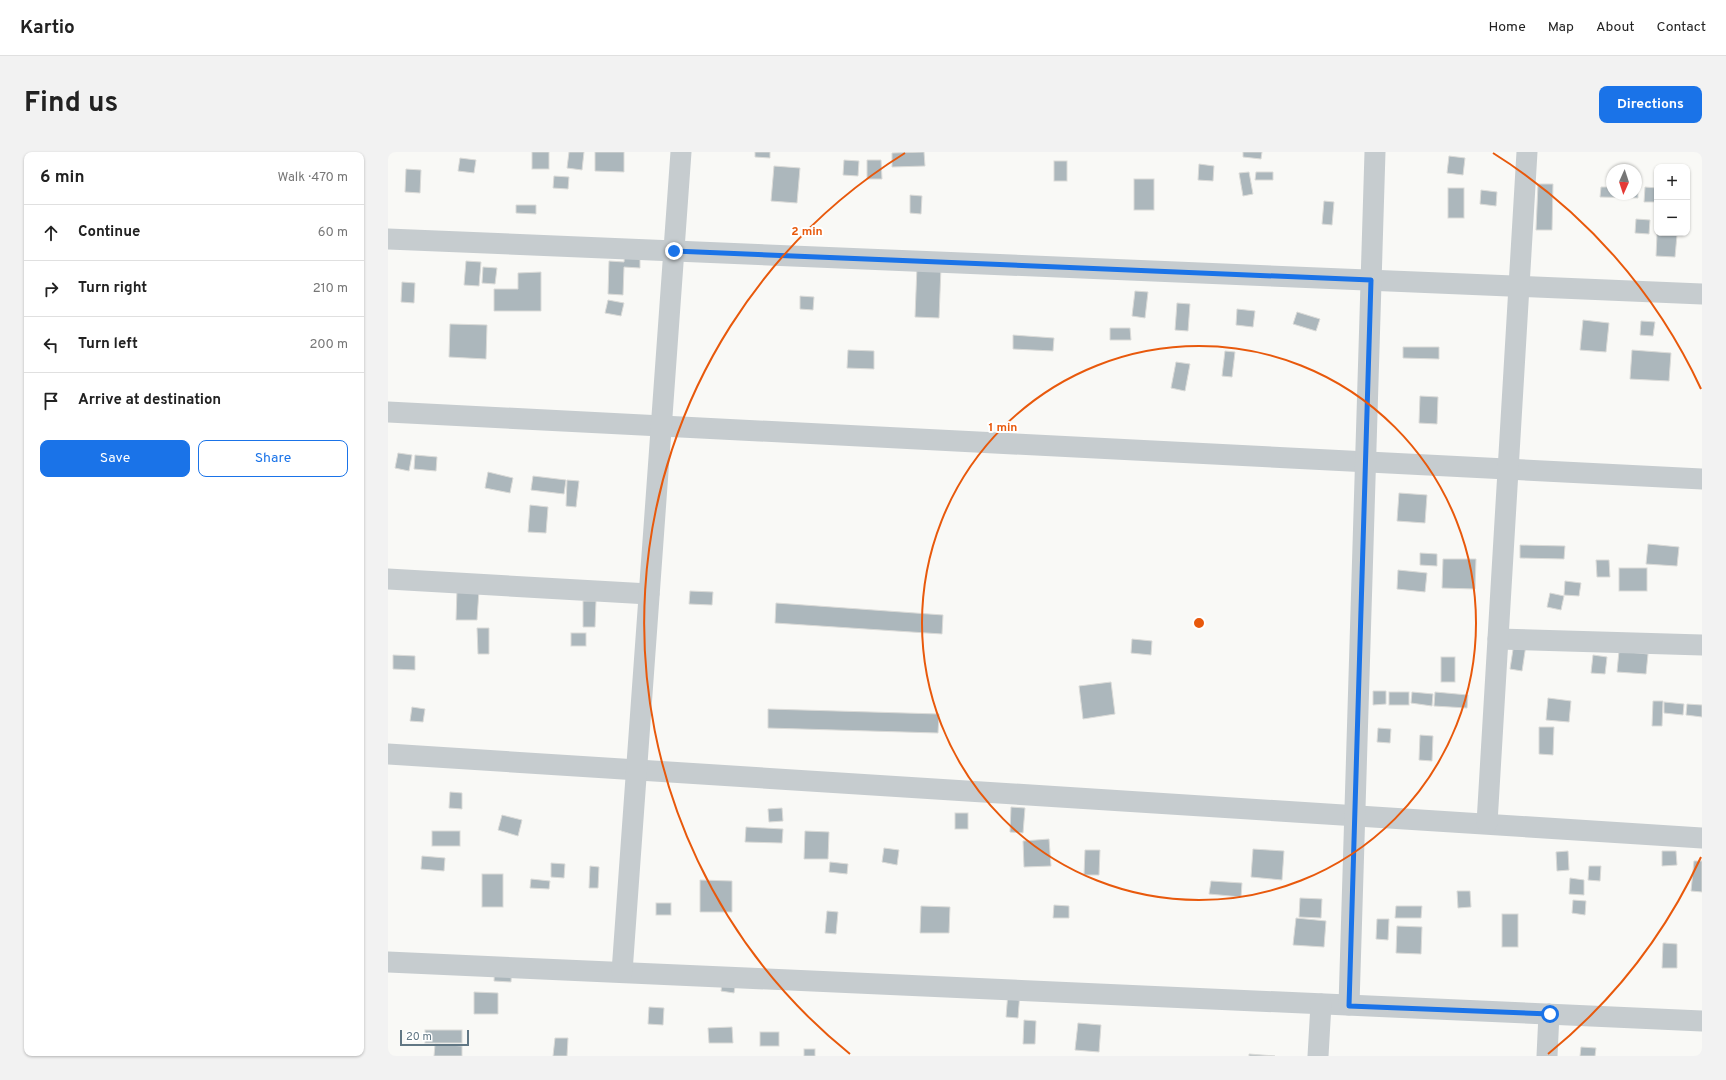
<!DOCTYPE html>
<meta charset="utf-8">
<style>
:root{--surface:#fff;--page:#f2f2f2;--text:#222;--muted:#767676;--line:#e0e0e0;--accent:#1a73e8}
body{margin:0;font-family:Overpass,sans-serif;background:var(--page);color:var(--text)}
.controls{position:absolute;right:12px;top:12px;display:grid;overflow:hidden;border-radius:8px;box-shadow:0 1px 3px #0004}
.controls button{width:36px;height:36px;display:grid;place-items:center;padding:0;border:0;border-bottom:1px solid var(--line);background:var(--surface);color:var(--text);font:20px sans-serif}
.compass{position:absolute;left:1218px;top:12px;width:36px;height:36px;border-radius:50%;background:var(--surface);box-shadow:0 1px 3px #0004;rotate:183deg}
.scale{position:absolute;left:12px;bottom:10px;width:69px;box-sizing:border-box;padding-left:4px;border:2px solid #617784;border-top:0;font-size:11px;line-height:14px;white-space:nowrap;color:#617784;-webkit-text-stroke:3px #fff;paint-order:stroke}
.stop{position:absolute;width:12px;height:12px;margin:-9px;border:3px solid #1a73e8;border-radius:50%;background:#fff}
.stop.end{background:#1a73e8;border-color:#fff;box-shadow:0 1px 4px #0008}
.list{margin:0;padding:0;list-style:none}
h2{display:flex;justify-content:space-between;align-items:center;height:52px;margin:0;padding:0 16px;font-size:17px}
h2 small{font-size:13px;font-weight:400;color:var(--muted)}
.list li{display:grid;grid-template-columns:26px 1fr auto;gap:12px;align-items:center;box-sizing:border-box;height:56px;padding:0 16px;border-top:1px solid var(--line)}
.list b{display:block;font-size:15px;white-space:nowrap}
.list em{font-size:13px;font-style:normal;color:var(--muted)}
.actions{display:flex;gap:8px;padding:12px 16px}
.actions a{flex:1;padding:9px 0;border:1px solid var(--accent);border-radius:8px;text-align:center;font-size:14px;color:var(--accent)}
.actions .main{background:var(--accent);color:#fff}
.icon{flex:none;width:22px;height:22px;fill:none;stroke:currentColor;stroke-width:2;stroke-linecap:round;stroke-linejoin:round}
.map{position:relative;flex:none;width:1314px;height:904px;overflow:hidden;border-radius:8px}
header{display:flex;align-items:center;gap:24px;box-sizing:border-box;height:56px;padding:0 20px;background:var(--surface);border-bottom:1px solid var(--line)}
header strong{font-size:19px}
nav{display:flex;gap:22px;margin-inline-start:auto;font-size:14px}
.intro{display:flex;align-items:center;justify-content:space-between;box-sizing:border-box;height:96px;padding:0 24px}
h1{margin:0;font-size:28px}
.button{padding:10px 18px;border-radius:8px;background:var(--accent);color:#fff;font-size:14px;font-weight:700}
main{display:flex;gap:24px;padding:0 24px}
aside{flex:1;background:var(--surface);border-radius:8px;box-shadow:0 1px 3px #0004}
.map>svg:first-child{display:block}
.building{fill:#acb7bc;stroke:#dbdbd8}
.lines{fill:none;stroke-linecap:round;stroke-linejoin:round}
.street{stroke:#c6cccf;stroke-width:21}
.route{stroke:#1a73e8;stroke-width:5}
.ring{fill:none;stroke:#e8590c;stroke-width:2}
.centre{fill:#e8590c;stroke:#fff;stroke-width:2}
.ring-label{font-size:12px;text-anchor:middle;font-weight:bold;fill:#e8590c;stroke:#fff;stroke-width:4;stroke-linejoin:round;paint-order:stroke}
</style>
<header>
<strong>Kartio</strong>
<nav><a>Home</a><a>Map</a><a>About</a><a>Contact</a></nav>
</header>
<div class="intro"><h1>Find us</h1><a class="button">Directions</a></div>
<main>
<aside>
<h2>6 min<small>Walk · 470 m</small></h2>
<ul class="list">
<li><svg class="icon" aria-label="ahead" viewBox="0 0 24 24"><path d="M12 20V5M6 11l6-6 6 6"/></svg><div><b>Continue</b></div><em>60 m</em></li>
<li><svg class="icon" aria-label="right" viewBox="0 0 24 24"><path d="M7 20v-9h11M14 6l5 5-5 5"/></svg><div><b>Turn right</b></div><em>210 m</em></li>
<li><svg class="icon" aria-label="left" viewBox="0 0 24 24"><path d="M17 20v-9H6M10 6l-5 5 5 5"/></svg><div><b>Turn left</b></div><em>200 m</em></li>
<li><svg class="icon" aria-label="arrive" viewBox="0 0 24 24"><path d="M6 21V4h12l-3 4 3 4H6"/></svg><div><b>Arrive at destination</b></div></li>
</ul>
<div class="actions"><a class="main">Save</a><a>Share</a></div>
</aside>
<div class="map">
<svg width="1314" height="904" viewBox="0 0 1314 904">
<rect width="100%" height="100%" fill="#f9f9f6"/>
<g class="building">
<rect x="144" y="0" width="17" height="17"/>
<polygon points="181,0 196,0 194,18 179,16"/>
<polygon points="207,0 236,0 236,20 207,19"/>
<polygon points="367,0 382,0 382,6 367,5"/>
<polygon points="536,0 537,14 504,15 504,1"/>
<polygon points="855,0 874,0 873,7 855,5"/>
<polygon points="1061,4 1077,6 1075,23 1059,21"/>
<polygon points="72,6 88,8 86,21 70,19"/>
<polygon points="456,8 471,9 470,24 455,23"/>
<polygon points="479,8 493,8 494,27 479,27"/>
<rect x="666" y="9" width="13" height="20"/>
<polygon points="811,12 826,14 825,29 810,28"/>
<polygon points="386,14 412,16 409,51 383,49"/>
<polygon points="18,17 33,18 32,41 17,40"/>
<polygon points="861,20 865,42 855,44 851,21"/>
<polygon points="868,20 885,20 885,28 867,28"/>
<polygon points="166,24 181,25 180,37 165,36"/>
<rect x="746" y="27" width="20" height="31"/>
<polygon points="1150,32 1165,32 1164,78 1148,78"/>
<polygon points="1213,35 1224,35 1224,42 1248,42 1248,35 1250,35 1250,46 1212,45"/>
<polygon points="1257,35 1269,36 1269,50 1256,50"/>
<rect x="1060" y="36" width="16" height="30"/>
<polygon points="1093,38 1109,40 1108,54 1092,52"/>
<polygon points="522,43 534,44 533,62 522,61"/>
<polygon points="936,49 946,50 944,73 934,72"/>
<polygon points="128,53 148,53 148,62 128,61"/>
<polygon points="1248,67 1262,68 1261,82 1247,81"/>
<polygon points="1269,82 1289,83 1287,105 1268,104"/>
<polygon points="237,98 252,99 252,116 236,115 235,143 220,142 221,109 236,110"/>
<polygon points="78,109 93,110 91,134 76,133"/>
<polygon points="529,114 553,115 551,166 527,165"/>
<polygon points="95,115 109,116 107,132 94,131"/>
<polygon points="153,120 153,159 106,159 106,137 130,137 130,121"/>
<polygon points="14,130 27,131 26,151 13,150"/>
<polygon points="747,139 760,140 757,166 744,164"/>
<polygon points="412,144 426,145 425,158 412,157"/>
<polygon points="220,148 236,151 233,164 217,161"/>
<polygon points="789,151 802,152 800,179 787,178"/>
<polygon points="849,157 867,159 865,175 848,173"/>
<polygon points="909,160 932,167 928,179 905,172"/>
<polygon points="1195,168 1221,171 1218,200 1192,198"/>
<polygon points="1253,169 1267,170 1265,184 1252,183"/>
<polygon points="62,172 99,173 98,207 61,205"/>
<polygon points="722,176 742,176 743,188 722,188"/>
<polygon points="625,183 666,186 665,199 625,197"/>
<polygon points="1015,195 1051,195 1051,207 1015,206"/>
<polygon points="460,198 486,199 486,217 459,216"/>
<polygon points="1244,198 1283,201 1281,229 1242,227"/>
<polygon points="837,199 847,200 844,225 834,224"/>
<polygon points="788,210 802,212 797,239 783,236"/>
<polygon points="1032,244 1050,245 1049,272 1031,271"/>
<polygon points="10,301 24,303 21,319 7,316"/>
<polygon points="27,303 49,305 48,319 26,317"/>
<polygon points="100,320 125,326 122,341 97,336"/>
<polygon points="145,324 178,328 176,342 143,338"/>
<polygon points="179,328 191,329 188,355 178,354"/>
<polygon points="1011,341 1039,343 1037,371 1009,369"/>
<polygon points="142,353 160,355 158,381 140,380"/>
<polygon points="1260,392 1291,395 1289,414 1258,412"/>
<polygon points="1132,393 1177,394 1176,407 1132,406"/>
<polygon points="1032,401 1049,402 1049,414 1032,413"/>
<polygon points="1055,407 1088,407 1087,437 1054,436"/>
<polygon points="1208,408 1221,408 1222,425 1209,425"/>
<rect x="1231" y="416" width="28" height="23"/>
<polygon points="1010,418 1039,421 1037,440 1009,437"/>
<polygon points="1177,429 1193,431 1191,444 1176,443"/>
<polygon points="69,437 91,438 89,468 68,468"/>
<polygon points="302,439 325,440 324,453 301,452"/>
<polygon points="1162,441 1176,444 1173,458 1159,455"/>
<polygon points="195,449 208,449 207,475 195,475"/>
<polygon points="388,451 555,463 554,482 387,471"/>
<polygon points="89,476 101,476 101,502 90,502"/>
<rect x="183" y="481" width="15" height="13"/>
<polygon points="744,487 764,489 763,503 743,501"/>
<polygon points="1126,491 1138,493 1134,519 1122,517"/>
<polygon points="1231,499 1260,502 1258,522 1229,520"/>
<polygon points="5,503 27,504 27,518 5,517"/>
<polygon points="1205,503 1219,505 1217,522 1203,521"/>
<rect x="1053" y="505" width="14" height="25"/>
<polygon points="723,530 727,562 695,567 691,534"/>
<polygon points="985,539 998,539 998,552 985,553"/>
<rect x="1001" y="540" width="20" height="13"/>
<polygon points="1024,540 1045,542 1044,554 1023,551"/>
<polygon points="1047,540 1080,543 1079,556 1046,554"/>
<polygon points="1160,546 1183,549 1181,570 1158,568"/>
<polygon points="1265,549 1275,549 1274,574 1264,574"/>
<polygon points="1276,550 1296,552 1295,563 1276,561"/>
<polygon points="1299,552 1314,553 1314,565 1298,563"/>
<polygon points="24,555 37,557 35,570 22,569"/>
<polygon points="380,557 551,562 550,581 380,576"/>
<polygon points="1151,575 1166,575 1165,603 1151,602"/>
<polygon points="990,576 1003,577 1002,591 989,590"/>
<polygon points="1032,583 1045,584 1044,609 1031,608"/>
<polygon points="62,640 74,641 74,657 61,656"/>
<polygon points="623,655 637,656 635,681 622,680"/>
<polygon points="394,656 395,669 381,670 380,657"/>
<rect x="567" y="661" width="13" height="16"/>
<polygon points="114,663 134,668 130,684 110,678"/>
<polygon points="358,675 395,677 394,691 357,690"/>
<rect x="44" y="679" width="28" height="15"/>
<polygon points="417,679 441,680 440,707 416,707"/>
<polygon points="661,687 663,714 636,715 635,689"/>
<polygon points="496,696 511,698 509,713 494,710"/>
<polygon points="865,697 896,699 894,728 863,725"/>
<polygon points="697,698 712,698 711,723 696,723"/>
<polygon points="1180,699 1181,718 1169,719 1168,700"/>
<polygon points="1274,699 1288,699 1289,713 1274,714"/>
<polygon points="34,704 57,706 56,719 33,717"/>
<polygon points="1306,709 1314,709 1314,740 1303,739"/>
<polygon points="442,710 460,712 459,722 441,720"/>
<polygon points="163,711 177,712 176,726 163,725"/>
<polygon points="202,714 211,715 210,736 201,736"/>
<polygon points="1201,714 1213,714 1212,729 1200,728"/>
<rect x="94" y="722" width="21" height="33"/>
<polygon points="1182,726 1196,728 1196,743 1181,742"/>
<polygon points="143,727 162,729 161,737 142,736"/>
<polygon points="312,728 344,729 344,760 312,760"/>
<polygon points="823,729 854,731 853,745 821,742"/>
<polygon points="1069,739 1082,739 1083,755 1070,756"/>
<polygon points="912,746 934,747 933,766 911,765"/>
<polygon points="1185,748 1198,749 1197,763 1184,761"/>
<rect x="268" y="751" width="15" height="12"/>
<polygon points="666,753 681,754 681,766 665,766"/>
<polygon points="533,754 562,755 561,781 532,781"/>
<polygon points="1008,754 1034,754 1033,766 1007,766"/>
<polygon points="439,759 450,760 448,782 437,781"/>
<rect x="1114" y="762" width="16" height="33"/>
<polygon points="908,766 938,769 936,795 905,793"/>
<polygon points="989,767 1001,767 1000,788 988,787"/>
<polygon points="1009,774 1034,775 1033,802 1008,801"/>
<polygon points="1275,791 1289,792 1289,816 1274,816"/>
<polygon points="107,809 124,811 123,830 106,829"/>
<polygon points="335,826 348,828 346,841 333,839"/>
<polygon points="86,840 110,841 110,862 86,862"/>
<polygon points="620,840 632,840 630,866 618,865"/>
<polygon points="261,855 276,856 275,873 260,872"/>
<polygon points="636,868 648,869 647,892 635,892"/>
<polygon points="690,871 713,873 711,900 687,898"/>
<polygon points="344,875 345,891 321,891 320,876"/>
<rect x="37" y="878" width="37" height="13"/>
<rect x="372" y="880" width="19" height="14"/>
<polygon points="167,886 180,886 179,904 165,904"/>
<polygon points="47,892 74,894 74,904 46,904"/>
<polygon points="1193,895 1208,896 1207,904 1192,904"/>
<rect x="416" y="897" width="11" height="7"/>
<polygon points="861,902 887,904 861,904"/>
</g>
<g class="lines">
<g class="street">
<polyline points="0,87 1314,142"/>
<polyline points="0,260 1314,327"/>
<polyline points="0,427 261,442"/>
<polyline points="1110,487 1314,493"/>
<polyline points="0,602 1314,686"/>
<polyline points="1099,671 1139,0"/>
<polyline points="0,810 1314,869"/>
<polyline points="234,820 293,0"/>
<polyline points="961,853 987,0"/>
<polyline points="930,904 933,852"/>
<polyline points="1159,904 1161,862"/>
</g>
</g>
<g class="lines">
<polyline class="route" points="286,99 983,128 961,854 1162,862"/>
</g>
<g class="ring">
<circle cx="811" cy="471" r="277"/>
<path d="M1313 705A554 554 0 0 1 1160 902M462 902A554 554 0 0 1 517 1M1105 1A554 554 0 0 1 1313 237"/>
</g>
<circle cx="811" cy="471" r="6" class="centre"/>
<g class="ring-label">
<text x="419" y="83">2 min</text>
<text x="615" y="279">1 min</text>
</g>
</svg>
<div class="controls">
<button>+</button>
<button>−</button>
</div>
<svg class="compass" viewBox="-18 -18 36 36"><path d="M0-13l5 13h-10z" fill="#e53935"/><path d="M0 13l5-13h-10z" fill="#767676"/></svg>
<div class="scale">20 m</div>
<div class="stop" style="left:1162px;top:862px"></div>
<div class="stop end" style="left:286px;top:99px"></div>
</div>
</main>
